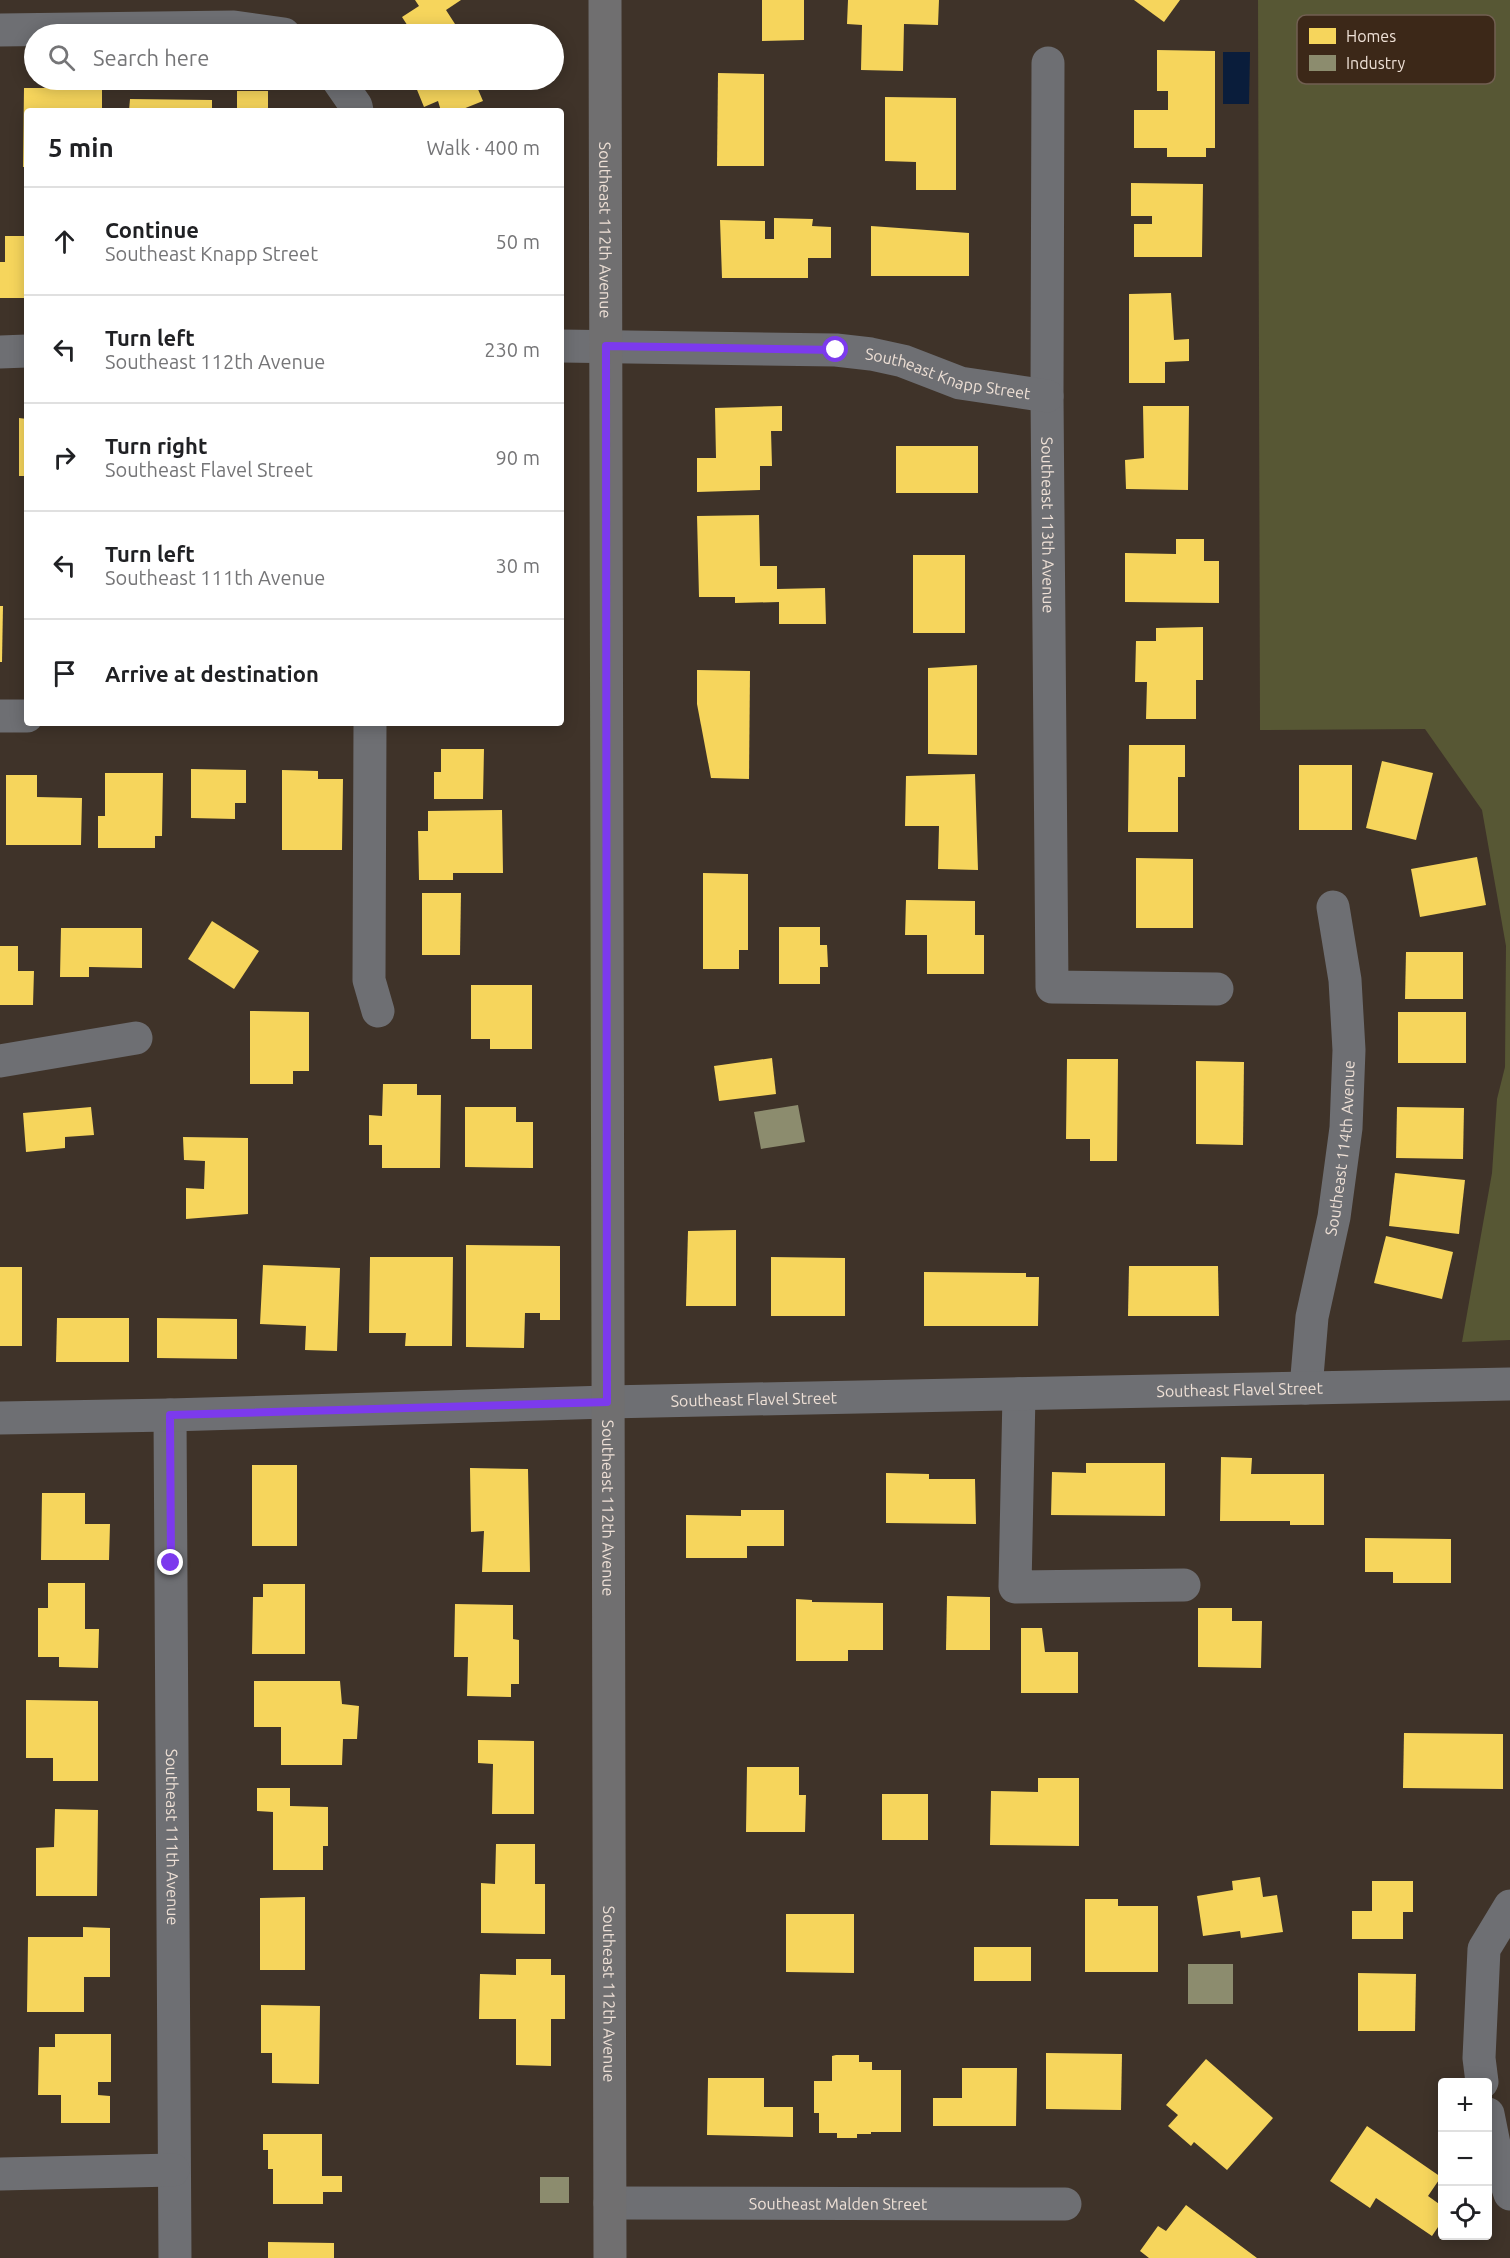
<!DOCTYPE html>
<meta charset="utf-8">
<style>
:root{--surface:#fff;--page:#f6f6f6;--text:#202124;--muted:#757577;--line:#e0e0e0}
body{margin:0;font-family:Ubuntu,sans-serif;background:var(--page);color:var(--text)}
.controls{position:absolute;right:18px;bottom:18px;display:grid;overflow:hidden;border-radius:6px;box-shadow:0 3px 15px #0003}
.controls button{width:54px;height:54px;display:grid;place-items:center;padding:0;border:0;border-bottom:2px solid var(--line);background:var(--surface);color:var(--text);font:30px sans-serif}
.stop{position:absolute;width:18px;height:18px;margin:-14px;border:4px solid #7c3aed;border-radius:50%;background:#fff}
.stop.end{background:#7c3aed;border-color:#fff;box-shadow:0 2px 6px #0008}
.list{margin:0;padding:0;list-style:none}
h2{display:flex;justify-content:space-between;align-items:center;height:78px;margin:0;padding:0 24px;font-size:26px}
h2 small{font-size:20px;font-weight:400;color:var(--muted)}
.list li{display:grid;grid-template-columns:39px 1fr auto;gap:18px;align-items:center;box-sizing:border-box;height:108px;padding:0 24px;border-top:2px solid var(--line)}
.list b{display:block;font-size:22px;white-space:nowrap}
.list p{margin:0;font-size:20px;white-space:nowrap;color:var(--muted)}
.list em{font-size:20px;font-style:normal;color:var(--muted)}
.icon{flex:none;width:33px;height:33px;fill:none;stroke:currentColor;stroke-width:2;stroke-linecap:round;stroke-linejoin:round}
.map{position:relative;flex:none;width:1510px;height:2258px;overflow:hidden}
.search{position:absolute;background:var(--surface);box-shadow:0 3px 15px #0003;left:24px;top:24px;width:540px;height:66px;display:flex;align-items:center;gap:15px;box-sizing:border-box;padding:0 21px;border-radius:33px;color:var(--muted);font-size:22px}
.panel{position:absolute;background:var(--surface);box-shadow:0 3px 15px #0003;left:24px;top:108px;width:540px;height:618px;border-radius:6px}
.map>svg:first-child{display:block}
.green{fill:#575734}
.water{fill:#0a1d3b}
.homes{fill:#f6d55c}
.industry{fill:#8c8c6e}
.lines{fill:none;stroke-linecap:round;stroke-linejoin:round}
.minor{stroke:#6e6f73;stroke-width:33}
.major{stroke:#706f70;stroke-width:33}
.route{stroke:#7c3aed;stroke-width:8}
.labels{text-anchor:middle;stroke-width:6;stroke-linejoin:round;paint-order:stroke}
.street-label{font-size:16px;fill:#eee0d6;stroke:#3c2818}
.key{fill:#3c2818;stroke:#715f51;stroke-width:1.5}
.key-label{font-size:16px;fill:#eee0d6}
</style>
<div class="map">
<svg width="1510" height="2258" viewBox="0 0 1510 2258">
<rect width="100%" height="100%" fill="#3f3329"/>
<polygon class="green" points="1258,0 1510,0 1510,1340 1462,1342 1492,1173 1497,1099 1505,1067 1506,946 1482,810 1425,729 1260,730"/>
<polygon class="water" points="1223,52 1250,52 1249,104 1223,104"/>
<g class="homes">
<polygon points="415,0 461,0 446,10 455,24 439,34 413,34 402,17 419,6"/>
<polygon points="762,0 804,0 804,40 762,41"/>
<polygon points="848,0 939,0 938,25 904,24 903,71 861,70 862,25 847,24"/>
<polygon points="1134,0 1180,0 1164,22"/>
<polygon points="1157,50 1215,51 1215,148 1206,148 1206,157 1167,157 1167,148 1134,148 1134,110 1168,110 1168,91 1157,91"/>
<polygon points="718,73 764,74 764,166 717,166"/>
<polygon points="413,80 474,80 483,101 458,111 441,111 438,101 424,107"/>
<polygon points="24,88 102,88 102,111 27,111 27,167 23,167"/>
<polygon points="237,91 268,91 268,108 303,109 303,111 237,111"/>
<polygon points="885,97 956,98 956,190 916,190 916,162 885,161"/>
<polygon points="130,99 212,100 212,111 129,111"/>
<polygon points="1131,183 1203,184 1202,257 1134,257 1134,224 1152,224 1152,216 1131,216"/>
<polygon points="774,218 813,219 812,226 831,227 831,258 808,258 808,278 722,278 720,220 765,221 765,239 774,239"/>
<polygon points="871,226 969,233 969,276 871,276"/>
<polygon points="5,236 27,236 27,298 0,298 0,262 5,262"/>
<polygon points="1171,293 1174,340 1189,339 1189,361 1165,362 1165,383 1129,383 1129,294"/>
<polygon points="782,406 782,431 771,431 772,466 760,466 760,490 697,492 697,458 716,458 715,408"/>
<polygon points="1143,406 1189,406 1188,490 1126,489 1125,460 1144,458"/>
<polygon points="19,418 27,419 27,476 19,476"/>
<rect x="896" y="446" width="82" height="47"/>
<polygon points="759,515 760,566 777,566 777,589 825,588 826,624 779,624 779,602 735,603 735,597 699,597 697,516"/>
<polygon points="1176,539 1204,539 1204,561 1219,561 1219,603 1125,602 1125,553 1176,554"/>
<rect x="913" y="555" width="52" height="78"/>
<polygon points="0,606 3,606 2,662 0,662"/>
<polygon points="1203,627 1203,680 1196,680 1196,719 1146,719 1147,682 1135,682 1136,641 1156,641 1156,628"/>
<polygon points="977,665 977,755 928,754 928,668"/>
<polygon points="697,670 750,671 749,779 711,778 697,704"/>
<polygon points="1129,745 1185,745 1185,777 1178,777 1178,832 1128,832"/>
<polygon points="441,749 484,749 483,799 434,799 434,772 441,772"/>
<polygon points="1382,761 1433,773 1416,840 1366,828"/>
<rect x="1299" y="765" width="53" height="65"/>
<polygon points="191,769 246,770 246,803 235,803 235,819 191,818"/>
<polygon points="282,770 318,771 318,779 343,779 342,850 282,850"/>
<polygon points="105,773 163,773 162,836 155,836 155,848 98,848 98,816 105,816"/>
<polygon points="975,774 978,870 938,869 939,826 905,826 906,776"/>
<polygon points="6,775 37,775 37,797 82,798 81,845 6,845"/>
<polygon points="502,810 503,873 453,873 453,880 419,880 418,831 428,831 428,811"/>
<polygon points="1477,857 1486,905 1420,917 1411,869"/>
<polygon points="1136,858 1193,859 1193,928 1136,928"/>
<polygon points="703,873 748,874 748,950 739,950 739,969 703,969"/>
<polygon points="422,893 461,893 460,955 422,955"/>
<polygon points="906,900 975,901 975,935 984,935 984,974 927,974 927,935 905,935"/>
<polygon points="212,921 259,951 234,989 188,959"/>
<polygon points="779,927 820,927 820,945 827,945 828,967 820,967 820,984 779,984"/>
<polygon points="61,928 142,928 142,968 89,967 89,977 60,977"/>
<polygon points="0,946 18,946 18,971 34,971 33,1005 0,1005"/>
<polygon points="1406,952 1463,952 1463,999 1405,999"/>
<polygon points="471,985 532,985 532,1049 490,1049 490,1039 471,1039"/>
<polygon points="250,1011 309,1012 309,1071 293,1071 293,1084 250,1084"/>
<rect x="1398" y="1012" width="68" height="51"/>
<polygon points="772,1058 776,1094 719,1101 714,1066"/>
<polygon points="1067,1059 1118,1059 1117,1161 1090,1161 1090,1139 1066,1139"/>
<polygon points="1196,1061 1244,1062 1243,1145 1196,1144"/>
<polygon points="383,1084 417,1084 417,1095 441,1095 440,1168 382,1168 382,1145 369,1145 369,1115 382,1116"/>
<polygon points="91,1107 94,1135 65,1137 65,1148 26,1152 23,1113"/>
<polygon points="465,1107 516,1107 516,1122 533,1122 533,1168 465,1167"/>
<polygon points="1397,1107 1464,1108 1463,1159 1396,1158"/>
<polygon points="183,1137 248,1138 248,1214 186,1219 186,1188 204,1189 205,1161 184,1160"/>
<polygon points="1395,1173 1465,1180 1459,1234 1389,1226"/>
<polygon points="736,1230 736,1306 686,1306 688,1231"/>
<polygon points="1386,1236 1453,1252 1442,1299 1374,1283"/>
<polygon points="466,1245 560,1246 560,1320 540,1320 540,1313 525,1313 524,1348 466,1347"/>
<polygon points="370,1257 453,1257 452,1346 405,1346 406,1333 369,1333"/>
<polygon points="771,1257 845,1258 845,1316 771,1316"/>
<polygon points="263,1265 340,1268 337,1351 305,1350 306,1326 260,1324"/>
<polygon points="1129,1266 1218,1266 1219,1316 1128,1316"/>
<rect x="0" y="1267" width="22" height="79"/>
<polygon points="924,1272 1026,1273 1026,1277 1039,1277 1038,1326 924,1326"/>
<polygon points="57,1318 129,1318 129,1362 56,1362"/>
<polygon points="157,1318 237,1319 237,1359 157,1358"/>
<polygon points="1221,1457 1252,1458 1251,1474 1324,1474 1324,1525 1290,1525 1290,1521 1220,1521"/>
<polygon points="1086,1463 1165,1463 1165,1516 1051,1515 1052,1472 1086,1473"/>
<rect x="252" y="1465" width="45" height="81"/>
<polygon points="470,1468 528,1469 530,1572 482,1572 484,1531 471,1532"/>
<polygon points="886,1473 929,1474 929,1479 975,1479 976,1524 886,1523"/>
<polygon points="42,1493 85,1493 85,1524 110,1524 109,1560 41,1560"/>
<polygon points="741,1510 784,1510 784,1546 747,1546 747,1558 686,1558 686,1515 741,1516"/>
<polygon points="1365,1538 1451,1539 1451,1583 1393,1583 1393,1572 1365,1572"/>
<polygon points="48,1583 85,1583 85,1629 99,1629 98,1668 59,1667 59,1657 38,1657 38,1608 48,1608"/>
<polygon points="263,1584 305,1584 305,1654 252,1654 253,1597 263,1597"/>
<polygon points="947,1596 990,1597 990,1650 946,1650"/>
<polygon points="796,1599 812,1600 812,1602 883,1603 883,1650 848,1650 848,1661 796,1661"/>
<polygon points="455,1604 513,1605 513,1639 519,1640 519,1684 511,1684 511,1697 467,1696 468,1657 454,1657"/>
<polygon points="1198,1608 1232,1608 1232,1621 1262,1621 1261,1668 1198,1667"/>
<polygon points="1021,1628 1042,1628 1045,1652 1078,1652 1078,1693 1021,1693"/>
<polygon points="254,1681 340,1681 342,1704 359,1706 357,1739 343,1739 342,1765 281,1765 281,1727 254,1727"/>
<polygon points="26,1700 98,1701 98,1781 53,1781 53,1758 26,1758"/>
<polygon points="1404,1733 1503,1734 1503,1789 1403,1788"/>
<polygon points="478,1740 534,1741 534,1814 492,1814 493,1764 478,1763"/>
<polygon points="747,1767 799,1767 799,1795 806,1795 805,1832 746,1832"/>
<polygon points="1038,1778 1079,1778 1079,1846 990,1845 991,1791 1038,1792"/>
<polygon points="257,1788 290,1788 290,1806 328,1807 328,1846 323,1846 323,1870 273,1870 273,1812 257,1811"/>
<rect x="882" y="1794" width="46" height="46"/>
<polygon points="55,1809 98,1810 97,1896 36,1896 36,1848 54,1847"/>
<polygon points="496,1844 535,1844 535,1884 545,1884 545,1934 481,1933 481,1883 495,1884"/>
<polygon points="1260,1877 1263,1897 1277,1895 1283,1932 1241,1938 1240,1931 1203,1936 1197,1896 1233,1890 1232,1881"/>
<polygon points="1372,1881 1413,1881 1413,1912 1403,1912 1403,1939 1352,1939 1352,1911 1372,1911"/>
<polygon points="305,1897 305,1970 260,1970 260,1898"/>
<polygon points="1085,1899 1118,1899 1118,1906 1158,1906 1158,1972 1085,1972"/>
<polygon points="786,1914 854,1914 854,1973 786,1972"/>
<polygon points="83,1927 110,1928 110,1977 84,1977 84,2012 27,2012 28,1937 83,1937"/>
<rect x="974" y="1947" width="57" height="34"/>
<polygon points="516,1959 551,1959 551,1975 565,1975 565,2019 551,2019 551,2066 516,2065 516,2019 479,2019 480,1974 516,1975"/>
<polygon points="1358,1973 1416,1974 1415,2031 1358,2031"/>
<polygon points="261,2005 320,2006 319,2084 272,2083 272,2053 261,2053"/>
<polygon points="55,2034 111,2034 111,2082 98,2082 98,2095 110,2096 110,2123 61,2123 61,2095 38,2095 39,2047 55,2047"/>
<polygon points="1046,2053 1122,2054 1121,2110 1046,2109"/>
<polygon points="836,2055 859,2055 859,2062 872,2062 872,2070 901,2070 901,2132 871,2132 871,2134 857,2134 857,2138 837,2138 837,2133 819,2133 819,2113 814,2113 814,2081 832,2081 832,2056"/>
<polygon points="1206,2059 1273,2118 1227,2170 1194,2142 1191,2146 1168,2126 1178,2115 1166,2105"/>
<polygon points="962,2068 1017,2068 1016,2126 933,2126 933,2098 962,2098"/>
<polygon points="708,2078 764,2078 764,2107 793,2107 793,2137 707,2135"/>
<polygon points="1367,2126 1441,2177 1428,2196 1442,2206 1442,2221 1432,2236 1376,2198 1370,2208 1330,2181"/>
<polygon points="263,2134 322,2134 322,2176 342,2176 342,2192 323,2192 323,2204 273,2204 273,2169 268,2169 268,2150 263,2150"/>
<polygon points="1186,2205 1257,2258 1149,2258 1140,2251 1158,2226 1166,2231"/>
<polygon points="268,2242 334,2243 334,2258 268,2258"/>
</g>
<g class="industry">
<polygon points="798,1105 805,1142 761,1149 754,1112"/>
<rect x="1188" y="1964" width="45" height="40"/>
<rect x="540" y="2177" width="29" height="26"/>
</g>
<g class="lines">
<g class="minor">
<polyline points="0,30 234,27 284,34"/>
<path id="s1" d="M 1048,63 L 1047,396 L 1052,987 L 1217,989"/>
<polyline points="338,80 356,106 357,111"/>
<path id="s2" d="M 561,346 L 836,350 L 871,354 L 903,361 L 960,383 L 1047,396"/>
<polyline points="0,352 27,351"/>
<polyline points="0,716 27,716"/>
<polyline points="370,723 369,980 378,1011"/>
<polyline points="0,1061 136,1038"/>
<path id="s3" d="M 1306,1388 L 1312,1317 L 1334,1217 L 1346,1128 L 1349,1050 L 1345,980 L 1333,907"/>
<polyline points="1019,1394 1015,1587 1184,1585"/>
<path id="s4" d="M 170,1415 L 175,2258"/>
<path id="s5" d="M 0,1418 L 170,1415 L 607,1402 L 1510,1384"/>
<polyline points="1482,2082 1479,2058 1484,1949 1510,1906"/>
<polyline points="1488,2114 1495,2149 1510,2194"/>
<polyline points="0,2174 173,2170"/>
<path id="s6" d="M 610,2203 L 1065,2204"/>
</g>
<path class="major" id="s7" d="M 605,0 L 610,2258"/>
</g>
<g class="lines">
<polyline class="route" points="171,1563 170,1415 607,1402 606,346 836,350"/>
</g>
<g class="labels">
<g class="street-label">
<text dy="6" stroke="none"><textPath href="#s7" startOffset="230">Southeast 112th Avenue</textPath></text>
<text dy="6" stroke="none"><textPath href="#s2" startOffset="390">Southeast Knapp Street</textPath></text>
<text dy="6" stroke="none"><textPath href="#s1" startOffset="462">Southeast 113th Avenue</textPath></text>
<text dy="6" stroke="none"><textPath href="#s3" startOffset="243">Southeast 114th Avenue</textPath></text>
<text dy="6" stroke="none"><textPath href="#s5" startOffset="1240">Southeast Flavel Street</textPath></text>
<text dy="6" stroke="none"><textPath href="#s5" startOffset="754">Southeast Flavel Street</textPath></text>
<text dy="6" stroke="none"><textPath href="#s7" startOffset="1508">Southeast 112th Avenue</textPath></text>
<text dy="6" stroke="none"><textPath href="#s4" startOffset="422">Southeast 111th Avenue</textPath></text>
<text dy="6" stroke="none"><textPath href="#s7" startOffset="1994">Southeast 112th Avenue</textPath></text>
<text dy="6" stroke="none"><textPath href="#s6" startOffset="228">Southeast Malden Street</textPath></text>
</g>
</g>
<rect x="1297" y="15" width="198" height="69" rx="9" class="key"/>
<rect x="1309" y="28" width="27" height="16" fill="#f6d55c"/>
<rect x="1309" y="55" width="27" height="16" fill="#8c8c6e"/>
<g class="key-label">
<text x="1346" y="42">Homes</text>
<text x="1346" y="69">Industry</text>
</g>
</svg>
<div class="controls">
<button>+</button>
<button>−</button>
<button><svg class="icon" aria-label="locate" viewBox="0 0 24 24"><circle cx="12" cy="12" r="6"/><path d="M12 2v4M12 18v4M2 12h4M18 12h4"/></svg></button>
</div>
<div class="stop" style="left:836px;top:350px"></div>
<div class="stop end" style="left:171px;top:1563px"></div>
<div class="search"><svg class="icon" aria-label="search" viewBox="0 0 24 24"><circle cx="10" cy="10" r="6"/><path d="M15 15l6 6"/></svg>Search here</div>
<section class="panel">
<h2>5 min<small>Walk · 400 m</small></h2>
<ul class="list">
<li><svg class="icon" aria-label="ahead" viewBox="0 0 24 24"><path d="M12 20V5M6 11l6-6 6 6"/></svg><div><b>Continue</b><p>Southeast Knapp Street</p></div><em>50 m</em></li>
<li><svg class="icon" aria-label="left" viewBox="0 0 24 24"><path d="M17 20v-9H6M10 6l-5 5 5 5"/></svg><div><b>Turn left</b><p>Southeast 112th Avenue</p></div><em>230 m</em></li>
<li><svg class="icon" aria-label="right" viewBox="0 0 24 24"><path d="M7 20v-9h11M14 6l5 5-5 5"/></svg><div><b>Turn right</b><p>Southeast Flavel Street</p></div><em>90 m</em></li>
<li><svg class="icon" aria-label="left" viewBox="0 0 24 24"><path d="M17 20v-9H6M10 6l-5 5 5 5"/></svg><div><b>Turn left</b><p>Southeast 111th Avenue</p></div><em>30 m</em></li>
<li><svg class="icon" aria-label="arrive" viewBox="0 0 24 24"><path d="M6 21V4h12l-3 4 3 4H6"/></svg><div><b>Arrive at destination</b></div></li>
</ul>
</section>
</div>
